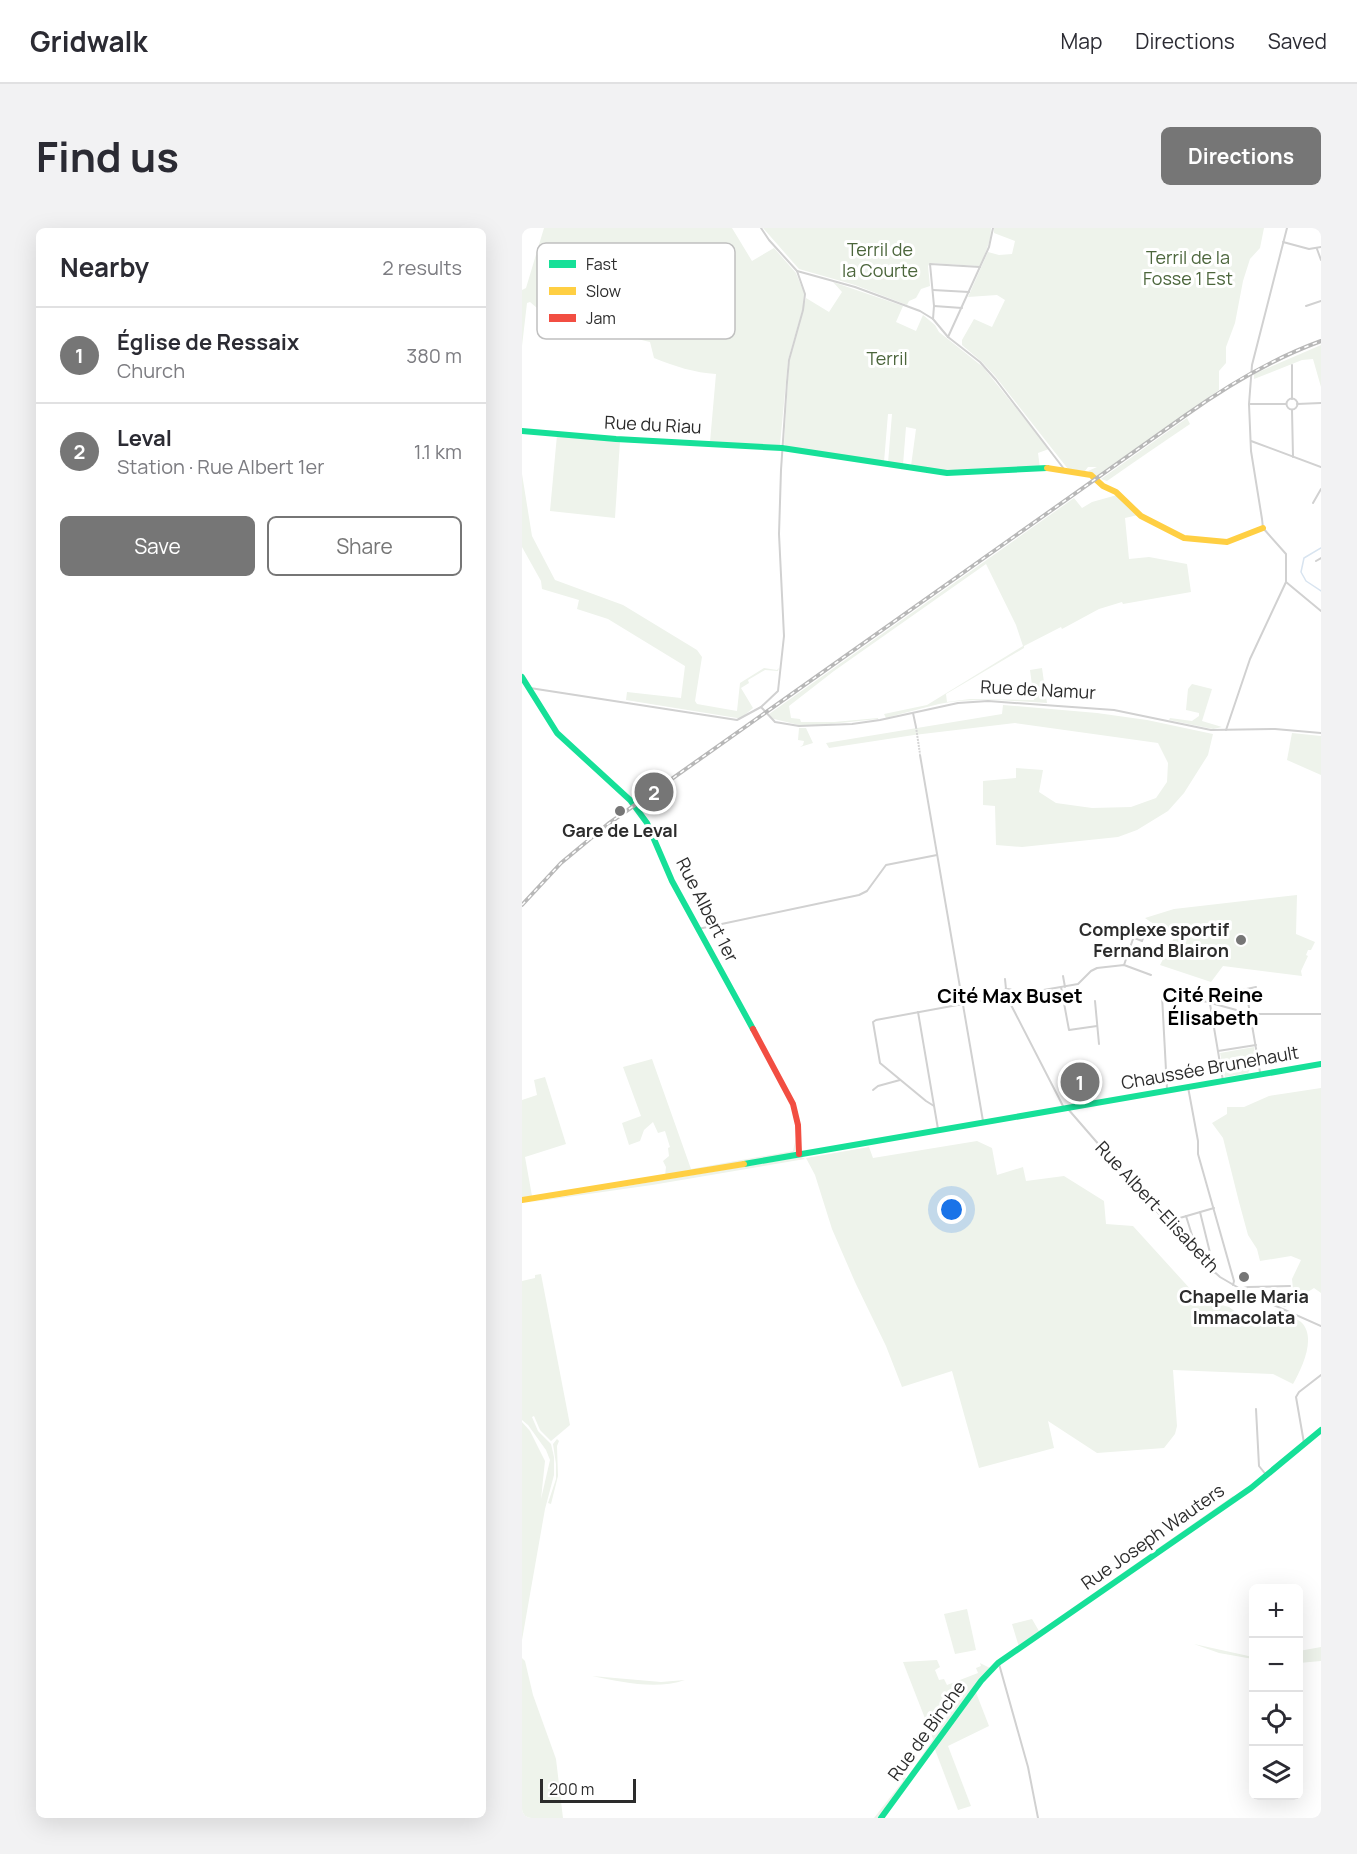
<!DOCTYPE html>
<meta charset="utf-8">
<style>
:root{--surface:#fff;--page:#f2f2f3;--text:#2b2b33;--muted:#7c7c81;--line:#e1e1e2;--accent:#767676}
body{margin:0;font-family:Manrope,sans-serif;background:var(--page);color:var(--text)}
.controls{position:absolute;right:18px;bottom:18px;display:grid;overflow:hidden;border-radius:9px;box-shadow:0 6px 24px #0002}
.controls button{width:54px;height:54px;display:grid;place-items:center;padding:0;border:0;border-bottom:2px solid var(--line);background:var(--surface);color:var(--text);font:30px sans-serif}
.scale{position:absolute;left:18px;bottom:15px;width:96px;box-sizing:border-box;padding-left:6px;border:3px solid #2c2c2c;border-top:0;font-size:16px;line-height:21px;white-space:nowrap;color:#2c2c2c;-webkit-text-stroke:4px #fff;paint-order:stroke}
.you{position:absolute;left:430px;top:982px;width:21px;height:21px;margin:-15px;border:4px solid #fff;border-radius:50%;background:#1a73e8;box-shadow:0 0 0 9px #1a73e833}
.badge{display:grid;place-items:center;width:39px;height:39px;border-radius:50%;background:var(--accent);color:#fff;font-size:20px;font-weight:700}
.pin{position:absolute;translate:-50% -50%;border:3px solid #fff;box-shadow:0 2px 6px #0006}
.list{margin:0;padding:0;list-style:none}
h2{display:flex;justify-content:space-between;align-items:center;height:78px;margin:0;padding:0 24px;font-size:26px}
h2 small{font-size:20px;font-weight:400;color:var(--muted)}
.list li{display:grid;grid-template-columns:39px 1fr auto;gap:18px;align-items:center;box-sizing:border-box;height:96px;padding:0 24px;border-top:2px solid var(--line)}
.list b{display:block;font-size:22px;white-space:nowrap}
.list p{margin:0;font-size:20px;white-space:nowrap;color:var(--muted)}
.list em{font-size:20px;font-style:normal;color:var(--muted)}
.actions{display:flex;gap:12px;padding:18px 24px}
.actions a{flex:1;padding:14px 0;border:2px solid var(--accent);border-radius:9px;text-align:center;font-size:21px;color:var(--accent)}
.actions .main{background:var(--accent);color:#fff}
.icon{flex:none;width:33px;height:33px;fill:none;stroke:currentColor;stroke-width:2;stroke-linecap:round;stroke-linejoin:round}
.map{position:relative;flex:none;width:799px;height:1590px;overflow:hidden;border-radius:9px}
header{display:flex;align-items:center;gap:36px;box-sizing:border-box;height:84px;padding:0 30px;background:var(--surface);border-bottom:2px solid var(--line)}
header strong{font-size:28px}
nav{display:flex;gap:33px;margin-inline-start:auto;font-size:21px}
.intro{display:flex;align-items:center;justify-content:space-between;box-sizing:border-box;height:144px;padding:0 36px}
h1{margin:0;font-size:42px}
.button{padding:15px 27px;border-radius:9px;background:var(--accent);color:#fff;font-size:21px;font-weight:700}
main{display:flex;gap:36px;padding:0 36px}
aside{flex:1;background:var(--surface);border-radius:9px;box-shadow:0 6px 24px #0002}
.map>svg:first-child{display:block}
.green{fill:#eef3eb}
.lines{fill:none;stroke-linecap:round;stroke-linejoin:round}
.stream{stroke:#d8e4f0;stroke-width:1.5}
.street-tunnel{stroke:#d5d5d5;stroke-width:2;stroke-dasharray:2 1;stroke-linecap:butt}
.street{stroke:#d1d1d1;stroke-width:2}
.fast{stroke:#16e098;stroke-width:6}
.slow{stroke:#ffcf43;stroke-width:6}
.jam{stroke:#f24e42;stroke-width:6}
.rail-casing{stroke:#b8b8b8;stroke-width:4}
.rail{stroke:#fff;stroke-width:1.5;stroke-dasharray:4.5;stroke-linecap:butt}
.poi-dot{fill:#767676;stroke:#fff;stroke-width:2}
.labels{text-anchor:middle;stroke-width:6;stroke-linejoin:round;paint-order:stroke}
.park-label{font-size:18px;fill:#4c663c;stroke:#fff}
.street-label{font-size:18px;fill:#2c2c2c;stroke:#fff}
.poi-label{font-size:18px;font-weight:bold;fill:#2c2c2c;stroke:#fff}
.neighbourhood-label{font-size:20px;font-weight:bold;fill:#000;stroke:#fff}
.key{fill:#fff;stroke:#c0c0c0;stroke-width:1.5}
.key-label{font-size:16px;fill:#2c2c2c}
</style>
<header>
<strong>Gridwalk</strong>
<nav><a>Map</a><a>Directions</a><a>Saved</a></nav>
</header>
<div class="intro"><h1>Find us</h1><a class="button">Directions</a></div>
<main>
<aside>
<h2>Nearby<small>2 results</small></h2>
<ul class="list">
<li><span class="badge">1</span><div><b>Église de Ressaix</b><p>Church</p></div><em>380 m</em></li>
<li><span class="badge">2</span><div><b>Leval</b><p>Station · Rue Albert 1er</p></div><em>1.1 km</em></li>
</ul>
<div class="actions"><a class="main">Save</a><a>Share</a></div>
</aside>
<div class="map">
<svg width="799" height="1590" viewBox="0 0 799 1590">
<rect width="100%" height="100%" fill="#fff"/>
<g class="green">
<path d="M 22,0 L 210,0 L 230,33 L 252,20 L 274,45 L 282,65 L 281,79 L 266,132 L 258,217 L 188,214 L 194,146 C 173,145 152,138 132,130 L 128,114 L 82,103 L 72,96 L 60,74 L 35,97 L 8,74 L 5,75 L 0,118 L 0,62 L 4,60 Z"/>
<path d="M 241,0 L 469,0 C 469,14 463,25 458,38 L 408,35 L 406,38 L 408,58 L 399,61 L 394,70 L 387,73 L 385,77 L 333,57 L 277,41 Z"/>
<polygon points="472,0 742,0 738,20 728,31 721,53 713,95 704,119 704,135 697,143 697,162 574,249 572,246 566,243 575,239 566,239 563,243 546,241 473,148 460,134 440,117 440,112 452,91 470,99 483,72 475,67 446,69 466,24 477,27 490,26 493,13 472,5"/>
<polygon points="311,54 381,78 374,94 394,103 401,87 413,97 417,104 461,139 527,221 516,225 518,240 425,244 389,238 394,201 384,199 381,237 366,235 370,186 366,186 362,234 265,219 262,216 267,135 284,70 307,84 320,64"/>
<polygon points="799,117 799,159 791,131 780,132 732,151 732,146"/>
<path d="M 665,190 L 668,196 C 640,215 612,234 585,253 L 579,251 Z"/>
<polygon points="35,207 98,213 93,290 28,283"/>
<polygon points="0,246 10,308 33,352 101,377 175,422 180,429 173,473 175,476 215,483 218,455 242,440 255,442 257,440 256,443 243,442 226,452 227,455 219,460 231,480 219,490 215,490 104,472 105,464 159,470 163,438 86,391 55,381 57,372 20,361 19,353 0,319"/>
<path d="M 595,267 L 616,287 L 603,290 L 607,331 L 627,329 L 665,336 L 669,364 L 601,376 L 600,374 L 577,381 L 540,401 L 539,399 L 502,418 L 502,420 L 424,466 L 425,474 L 448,471 L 512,472 L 508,442 L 520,440 L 525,475 C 489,473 452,469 417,476 C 400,480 382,485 364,490 L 362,486 L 405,477 L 501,418 L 494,397 L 464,336 L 312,443 L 267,478 L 269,490 L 278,491 L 279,494 L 312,494 L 356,490 L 356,491 L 299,497 L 277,497 L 248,490 L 247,486 L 552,270 L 560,280 L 570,274 Z"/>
<polygon points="670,456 690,461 680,493 700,499 691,501 647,492 648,490 670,493 677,488 677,485 664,482 666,461"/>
<polygon points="481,477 575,485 625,492 691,506 686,527 662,565 646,583 615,602 596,609 500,619 474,617 473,578 461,577 461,553 494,550 494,540 521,542 517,564 534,575 570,580 609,579 634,570 645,554 646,535 636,515 493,495 392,507 307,520 304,515 480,486"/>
<polygon points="277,500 284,500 291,515 278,519 281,517 282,513 276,512"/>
<polygon points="770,505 799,508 799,547 765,532"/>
<polygon points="775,667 774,706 793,714 789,722 786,722 784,727 786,728 779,743 780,748 701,738 689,754 638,737 652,710 623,690 652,681"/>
<polygon points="732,819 734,837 730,837 726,845 703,849 698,825"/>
<polygon points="130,831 169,941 271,923 274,910 273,923 268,926 143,948 144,939 141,933 147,928 146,920 148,919 143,903 136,905 131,894 122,902 118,913 107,917 100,895 119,888 101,839"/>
<polygon points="23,849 44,916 3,929 10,968 0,970 0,872 15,867 12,852"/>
<polygon points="799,860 799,1065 792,1060 763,1079 760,1078 772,1070 770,1051 779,1032 769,1028 738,1033 735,1021 726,1007 717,974 701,910 690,895 705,886 705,879 722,879 747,868"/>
<path d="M 455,913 L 470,920 L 475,947 L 501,939 L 504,953 L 542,948 L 582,973 L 584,996 L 611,998 L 671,1064 L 682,1072 L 707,1079 L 722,1090 L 744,1089 L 756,1081 L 764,1085 L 766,1089 C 770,1091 776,1091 779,1094 C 795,1109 780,1140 771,1156 L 751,1146 L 651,1142 L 655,1198 L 653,1206 L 642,1220 L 575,1225 L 526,1193 L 532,1220 L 457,1240 L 430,1143 L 380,1159 L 364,1118 L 333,1054 L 310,1001 L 293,947 L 284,930 L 347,919 L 351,930 Z"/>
<polygon points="280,929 283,931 130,957 3,975"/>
<polygon points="19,1046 48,1197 29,1213 18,1202 12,1188 10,1189 16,1203 29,1216 32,1229 32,1247 23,1281 0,1412 0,1194 8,1203 23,1233 19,1271 28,1232 24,1222 6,1197 0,1192 0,1053 13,1050 13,1047"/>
<polygon points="35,1211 37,1213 35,1218 36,1248 29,1276 26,1275 34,1251 34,1236 31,1216"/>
<polygon points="711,1268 712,1269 497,1419 490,1396 510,1391 517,1403"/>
<polygon points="445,1381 454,1422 433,1426 422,1386"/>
<polygon points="672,1416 731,1429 731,1431 697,1425"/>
<polygon points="799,1419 799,1433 777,1435 777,1423"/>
<polygon points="0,1430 3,1433 11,1467 34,1531 41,1590 0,1590"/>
<polygon points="415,1432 418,1439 413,1442 417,1452 422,1451 425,1457 456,1445 454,1440 459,1438 458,1435 468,1440 372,1572 357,1590 352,1590 381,1553 379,1543 380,1542 384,1551 411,1511 381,1434"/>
<path d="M 70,1448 L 139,1454 L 163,1452 C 134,1462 99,1454 70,1448 Z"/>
<polygon points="453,1462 467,1498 426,1518 449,1578 436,1582 412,1519"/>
</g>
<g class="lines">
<polyline class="stream" points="799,320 782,330 779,344 784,353 799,363"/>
<polyline class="street-tunnel" points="394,499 398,526"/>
<g class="street">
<polyline points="761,14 787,21 799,19"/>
<polyline points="795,21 799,32"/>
<polyline points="275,43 333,59 398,83 411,91 426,109 458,134 474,152 542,241"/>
<polyline points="411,62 447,64"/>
<polyline points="412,78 440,80"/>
<polyline points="784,78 799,73"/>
<polyline points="411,91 412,78 408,36 458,39"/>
<polyline points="426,109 467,19 471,0"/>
<polyline points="770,137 770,171"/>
<circle cx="770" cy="176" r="5.5"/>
<polyline points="728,176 764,176"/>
<polyline points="775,176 799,175"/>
<polyline points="770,182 771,229"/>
<polyline points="729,213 799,239"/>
<polyline points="791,275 799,261"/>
<polyline points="794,333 799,330"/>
<polyline points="764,354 799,383"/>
<polyline points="8,460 215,492 239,479 256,463 262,408 257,306 259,242 265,154 267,132 281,82 283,66 275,43 247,12 239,0"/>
<polyline points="239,479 253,494 277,498 330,496 358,492 436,475 466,473 592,482 689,502 753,501 799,505"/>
<polyline points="391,485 394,499"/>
<polyline points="704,502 728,431 764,354 764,326 741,300 740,291 729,223 727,176 730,137 765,0"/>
<polyline points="398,527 461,893"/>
<polyline points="176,701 337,667 345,663 364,637 415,627"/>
<polyline points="593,702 620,713 624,702"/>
<polyline points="602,737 611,711"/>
<polyline points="541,748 543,759"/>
<polyline points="483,751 484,761"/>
<polyline points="539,759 547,802 575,798"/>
<circle cx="486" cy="768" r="7"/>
<polyline points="724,762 738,844"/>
<polyline points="715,763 734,759"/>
<polyline points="493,767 556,756 569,743 575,740 602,737 629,747"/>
<polyline points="573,773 577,816"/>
<polyline points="488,775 542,880"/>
<polyline points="688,776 701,853"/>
<polyline points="396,784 416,901"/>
<polyline points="696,823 734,817"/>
<polyline points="666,859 676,913 676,926 712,1053 711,1057"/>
<polyline points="645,861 640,768 645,763 729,786 799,786"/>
<polyline points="351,862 356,858 378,852"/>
<polyline points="412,878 404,873 358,835 351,794 354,792 479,769"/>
<polyline points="546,881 644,994 687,1039 698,1049 727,1066 799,1098"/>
<polyline points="678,984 693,1045"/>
<polyline points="664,988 675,1023 674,1025"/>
<polyline points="644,994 692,980"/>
<polyline points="717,1061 726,1059 768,1058"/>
<polyline points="734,1181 737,1238 745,1248"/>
<polyline points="782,1215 774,1169 777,1164 799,1147"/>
<polyline points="477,1436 506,1539 516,1590"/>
</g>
<g class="fast">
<polyline points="0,203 94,211 260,220 425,245 525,240"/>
<polyline points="0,449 35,505 108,572 125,595 150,653 231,801"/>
<polyline points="222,936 799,836"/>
<polyline points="359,1590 459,1453 476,1435 729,1260 799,1202"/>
</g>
<g class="slow">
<polyline points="525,240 569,247 581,258 594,264 619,288 662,310 705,314 741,300"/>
<polyline points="0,972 222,936"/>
</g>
<polyline class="jam" points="231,801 271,876 276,897 277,926"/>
<g class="rail-casing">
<path id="rail" d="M 0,677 L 39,635 L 86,596 L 664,187 C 706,157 750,131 799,113"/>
</g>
<use href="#rail" class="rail"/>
</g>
<g class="poi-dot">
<circle cx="98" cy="583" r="6"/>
<circle cx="719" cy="712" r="6"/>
<circle cx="722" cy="1049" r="6"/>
</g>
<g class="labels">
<g class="park-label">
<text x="358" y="28">Terril de<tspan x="358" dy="21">la Courte</tspan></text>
<text x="666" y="36">Terril de la<tspan x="666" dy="21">Fosse 1 Est</tspan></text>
<text x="365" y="137">Terril</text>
</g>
<g class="street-label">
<text transform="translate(131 197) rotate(3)" y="6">Rue du Riau</text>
<text transform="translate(516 462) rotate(3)" y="6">Rue de Namur</text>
<text transform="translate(185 682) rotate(63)" y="6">Rue Albert 1er</text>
<text transform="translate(688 840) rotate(-10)" y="6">Chaussée Brunehault</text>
<text transform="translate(635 979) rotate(47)" y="6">Rue Albert-Elisabeth</text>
<text transform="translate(631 1309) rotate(-35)" y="6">Rue Joseph Wauters</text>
<text transform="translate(405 1503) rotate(-54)" y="6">Rue de Binche</text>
</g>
<g class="poi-label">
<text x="98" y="609">Gare de Leval</text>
<text x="707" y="708" text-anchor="end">Complexe sportif<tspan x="707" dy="21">Fernand Blairon</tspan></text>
<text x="722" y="1075">Chapelle Maria<tspan x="722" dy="21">Immacolata</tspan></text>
</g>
<g class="neighbourhood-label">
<text x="691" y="774">Cité Reine<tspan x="691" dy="23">Élisabeth</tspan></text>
<text x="488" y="775">Cité Max Buset</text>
</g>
</g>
<rect x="15" y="15" width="198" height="96" rx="9" class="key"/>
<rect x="27" y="32" width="27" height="8" fill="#16e098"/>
<rect x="27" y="59" width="27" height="8" fill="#ffcf43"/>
<rect x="27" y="86" width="27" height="8" fill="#f24e42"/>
<g class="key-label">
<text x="64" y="42">Fast</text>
<text x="64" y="69">Slow</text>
<text x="64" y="96">Jam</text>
</g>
</svg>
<div class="controls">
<button>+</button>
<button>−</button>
<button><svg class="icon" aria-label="locate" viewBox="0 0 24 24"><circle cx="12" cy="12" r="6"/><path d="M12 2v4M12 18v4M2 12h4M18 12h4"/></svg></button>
<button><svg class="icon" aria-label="layers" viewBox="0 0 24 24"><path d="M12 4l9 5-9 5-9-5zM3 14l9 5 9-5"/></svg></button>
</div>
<div class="scale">200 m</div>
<div class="you"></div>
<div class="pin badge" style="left:558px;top:854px">1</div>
<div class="pin badge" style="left:132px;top:564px">2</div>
</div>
</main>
